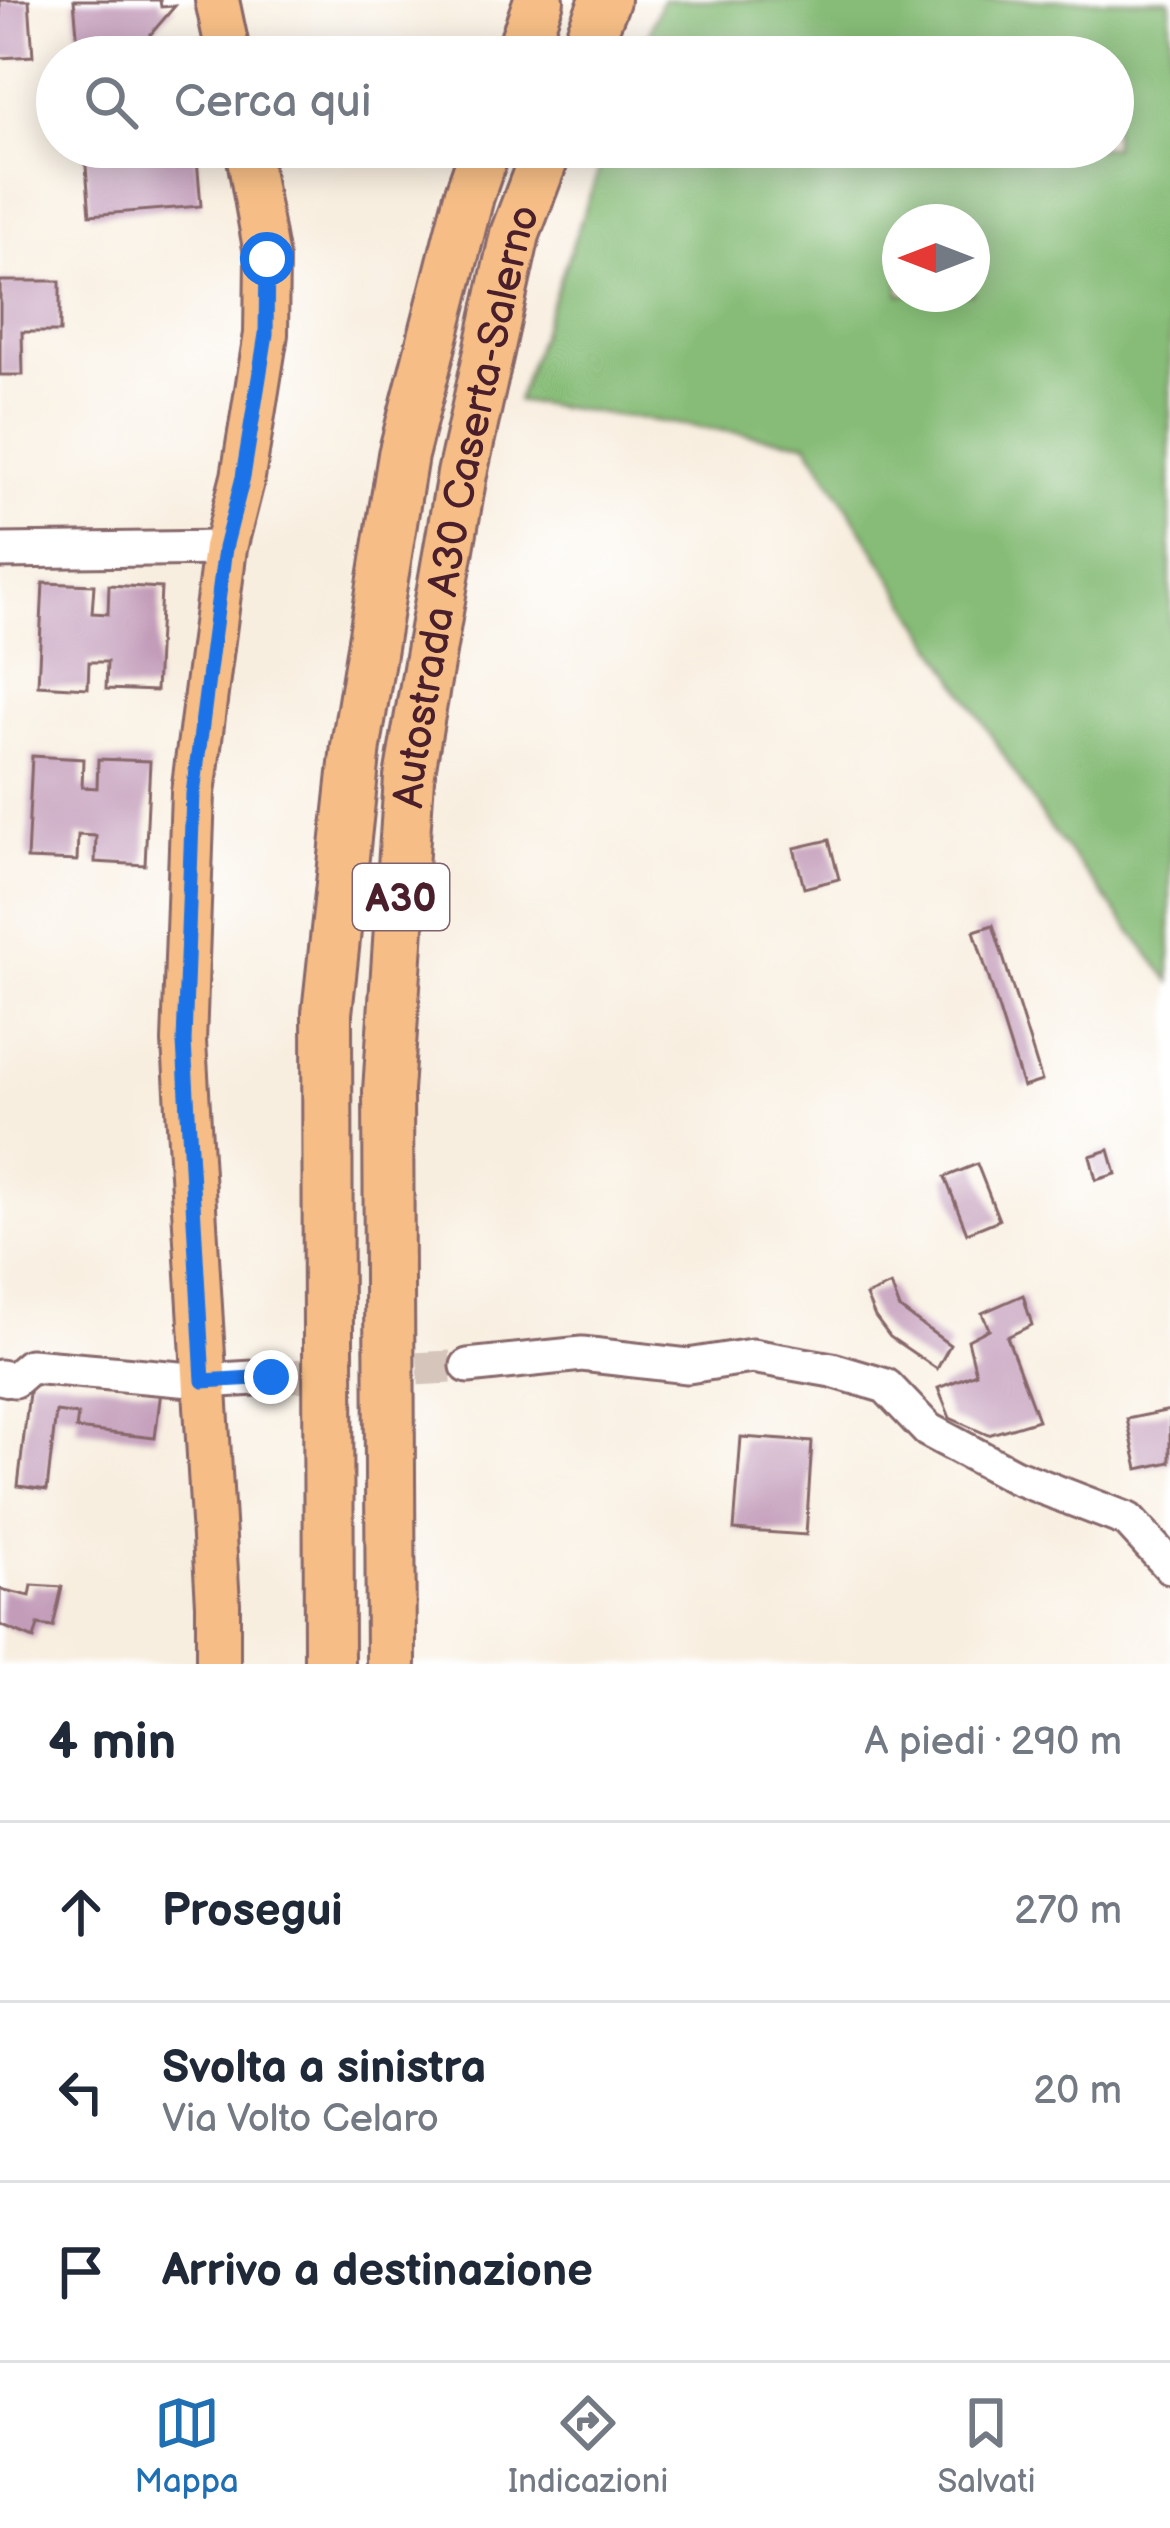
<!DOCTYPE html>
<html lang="it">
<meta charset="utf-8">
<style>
:root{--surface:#fff;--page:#f6f6f7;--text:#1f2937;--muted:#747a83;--line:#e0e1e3;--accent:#1f6fb2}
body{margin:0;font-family:"Balsamiq Sans",sans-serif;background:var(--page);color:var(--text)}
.compass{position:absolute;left:882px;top:204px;width:108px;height:108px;border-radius:50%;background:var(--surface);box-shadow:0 6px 30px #0003;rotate:270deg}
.stop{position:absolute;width:36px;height:36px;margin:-27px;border:9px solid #1a73e8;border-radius:50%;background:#fff}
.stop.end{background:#1a73e8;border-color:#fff;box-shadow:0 3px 12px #0008}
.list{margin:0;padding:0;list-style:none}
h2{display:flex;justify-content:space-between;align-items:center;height:156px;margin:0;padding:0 48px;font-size:51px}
h2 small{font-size:39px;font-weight:400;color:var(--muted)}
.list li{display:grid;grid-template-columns:78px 1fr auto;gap:36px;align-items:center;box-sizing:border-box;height:180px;padding:0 48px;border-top:3px solid var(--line)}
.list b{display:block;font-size:45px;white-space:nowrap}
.list p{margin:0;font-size:39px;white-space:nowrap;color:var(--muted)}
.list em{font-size:39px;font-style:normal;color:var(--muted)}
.icon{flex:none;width:66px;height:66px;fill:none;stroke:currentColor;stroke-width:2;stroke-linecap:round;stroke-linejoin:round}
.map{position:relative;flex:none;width:1170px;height:1664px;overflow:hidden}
.search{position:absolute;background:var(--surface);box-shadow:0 6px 30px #0003;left:36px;right:36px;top:36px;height:132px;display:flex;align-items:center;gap:30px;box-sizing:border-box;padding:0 42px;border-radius:66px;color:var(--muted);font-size:45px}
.sheet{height:696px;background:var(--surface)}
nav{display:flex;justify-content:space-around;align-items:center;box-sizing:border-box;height:168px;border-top:3px solid var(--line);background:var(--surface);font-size:33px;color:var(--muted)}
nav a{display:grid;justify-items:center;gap:6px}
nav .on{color:var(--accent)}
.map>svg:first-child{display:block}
.forest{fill:#86bc77;stroke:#686e51;stroke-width:3;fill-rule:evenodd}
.building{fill:#c39cba}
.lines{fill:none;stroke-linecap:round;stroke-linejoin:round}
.minor-tunnel{stroke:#d5c5bb;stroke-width:33;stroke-dasharray:33 16;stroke-linecap:butt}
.minor-casing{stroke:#87676a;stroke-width:39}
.major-casing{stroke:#87676a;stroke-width:48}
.highway-casing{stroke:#87676a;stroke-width:54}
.minor{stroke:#fff;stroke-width:33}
.major{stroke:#f6be86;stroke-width:42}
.highway{stroke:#f6be86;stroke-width:48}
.route{stroke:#1a73e8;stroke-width:15}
.labels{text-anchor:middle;stroke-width:9;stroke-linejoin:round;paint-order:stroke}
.shield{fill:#fff;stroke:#80626b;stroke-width:3}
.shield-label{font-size:39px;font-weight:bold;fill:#4a1f2b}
.street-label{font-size:42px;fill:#4a1f2b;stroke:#fff}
</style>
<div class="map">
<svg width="1170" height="1664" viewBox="0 0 1170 1664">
<rect width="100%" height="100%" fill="#fff"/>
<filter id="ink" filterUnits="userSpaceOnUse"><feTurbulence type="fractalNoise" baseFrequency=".00833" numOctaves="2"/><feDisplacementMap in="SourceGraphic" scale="24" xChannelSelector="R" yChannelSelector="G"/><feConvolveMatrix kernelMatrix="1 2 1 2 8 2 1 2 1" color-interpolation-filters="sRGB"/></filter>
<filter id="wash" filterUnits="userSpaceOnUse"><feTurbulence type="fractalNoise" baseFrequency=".004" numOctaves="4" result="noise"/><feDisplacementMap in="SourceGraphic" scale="48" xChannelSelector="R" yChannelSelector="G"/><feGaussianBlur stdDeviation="2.7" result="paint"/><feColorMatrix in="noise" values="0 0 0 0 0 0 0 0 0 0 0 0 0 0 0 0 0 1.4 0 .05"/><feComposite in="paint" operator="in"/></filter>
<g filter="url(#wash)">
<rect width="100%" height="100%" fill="#f8eedf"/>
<path class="forest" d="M 662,0 L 1170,0 L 1170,981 L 1047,824 L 807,443 L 517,401 L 607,147 L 1113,147 L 1113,57 L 640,57 ZM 900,222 L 972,222 L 972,294 L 900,294 Z"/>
<g id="blocks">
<g class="building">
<polygon points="0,0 29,0 33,56 0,58"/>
<polygon points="74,0 160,0 161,7 175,6 131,57 79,57"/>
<polygon points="176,147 196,147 201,206 90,215 85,154"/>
<polygon points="0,281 60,281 60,332 22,332 23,375 0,375"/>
<polygon points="43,583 94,585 92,613 108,614 109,585 161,588 156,691 106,689 107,662 89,662 88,688 38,685"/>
<polygon points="32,756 83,759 82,787 97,788 98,759 150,761 145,865 95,862 96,836 78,835 77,861 27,859"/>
<polygon points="829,840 839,879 804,888 794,848"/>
<polygon points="993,925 1042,1081 1023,1087 974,931"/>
<polygon points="1109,1150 1116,1174 1096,1180 1090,1156"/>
<polygon points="977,1164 999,1220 967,1233 945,1177"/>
<polygon points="891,1285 900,1309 950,1345 937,1369 890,1337 875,1317 866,1296"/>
<polygon points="1023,1295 1032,1325 1007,1337 1038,1420 988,1435 950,1418 938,1388 976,1373 968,1340 989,1329 982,1313"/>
<polygon points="31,1376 161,1391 155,1438 76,1429 78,1415 56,1412 47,1490 18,1486"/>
<polygon points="1170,1410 1170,1462 1138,1469 1127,1419"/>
<polygon points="741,1437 812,1442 806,1535 734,1530"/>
<polygon points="32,1585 62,1587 53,1627 38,1625 34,1639 0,1625 0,1589 30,1596"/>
</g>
</g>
</g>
<g filter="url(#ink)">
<use href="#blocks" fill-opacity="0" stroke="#87676a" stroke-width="3"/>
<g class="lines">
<polyline class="minor-tunnel" points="271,1377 468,1366"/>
<g class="minor-casing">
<g id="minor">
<polyline points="0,551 225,548"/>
<polyline points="468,1366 582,1354 688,1366 752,1356 832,1370 886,1386 928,1430 1014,1476 1128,1520 1170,1566"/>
<polyline points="0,1377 14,1380 30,1366 203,1381 271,1377"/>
</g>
</g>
<g class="major-casing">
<g id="major">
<polyline points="217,0 229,57"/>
<polyline points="218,1664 218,1604 184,1042 193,793 225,548 243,477 266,334 267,259 247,147"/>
</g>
</g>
<g class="highway-casing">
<g id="highway">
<polyline points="519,57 539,0"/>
<polyline points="582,57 605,0"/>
<polyline points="329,1664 327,1013 356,746 403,455 469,196 486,147"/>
<path id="s1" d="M 391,1664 L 388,1091 L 409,778 L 462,474 L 515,234 L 548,147"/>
</g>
</g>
<use href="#minor" class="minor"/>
<use href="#major" class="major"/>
<use href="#highway" class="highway"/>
</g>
</g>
<g class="lines" filter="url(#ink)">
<polyline class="route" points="267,259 266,334 243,477 225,548 193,794 184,1042 203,1381 271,1377"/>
</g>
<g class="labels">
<rect class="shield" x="353" y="864" width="96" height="66" rx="9"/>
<g class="shield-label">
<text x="401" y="911">A30</text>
</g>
<g class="street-label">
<text dy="15" stroke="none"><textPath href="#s1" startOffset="1164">Autostrada A30 Caserta-Salerno</textPath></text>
</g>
</g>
</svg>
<svg class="compass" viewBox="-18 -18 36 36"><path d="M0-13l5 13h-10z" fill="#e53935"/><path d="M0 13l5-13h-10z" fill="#747a83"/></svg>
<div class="stop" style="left:267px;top:259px"></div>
<div class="stop end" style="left:271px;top:1377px"></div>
<div class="search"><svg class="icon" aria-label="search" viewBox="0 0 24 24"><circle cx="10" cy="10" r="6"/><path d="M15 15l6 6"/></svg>Cerca qui</div>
</div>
<section class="sheet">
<h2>4 min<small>A piedi · 290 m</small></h2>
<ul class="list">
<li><svg class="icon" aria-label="ahead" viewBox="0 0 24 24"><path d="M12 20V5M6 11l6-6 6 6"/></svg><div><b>Prosegui</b></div><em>270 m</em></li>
<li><svg class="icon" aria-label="left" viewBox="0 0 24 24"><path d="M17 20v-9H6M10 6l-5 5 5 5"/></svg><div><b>Svolta a sinistra</b><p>Via Volto Celaro</p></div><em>20 m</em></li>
<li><svg class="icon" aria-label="arrive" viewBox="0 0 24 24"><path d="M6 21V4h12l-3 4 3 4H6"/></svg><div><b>Arrivo a destinazione</b></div></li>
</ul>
</section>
<nav>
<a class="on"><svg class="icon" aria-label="map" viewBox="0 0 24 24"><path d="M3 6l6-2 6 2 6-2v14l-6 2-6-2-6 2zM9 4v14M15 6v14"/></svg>Mappa</a>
<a><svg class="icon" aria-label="directions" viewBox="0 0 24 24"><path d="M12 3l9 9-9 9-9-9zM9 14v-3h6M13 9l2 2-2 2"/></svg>Indicazioni</a>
<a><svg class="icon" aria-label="saved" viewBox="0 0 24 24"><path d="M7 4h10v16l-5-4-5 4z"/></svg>Salvati</a>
</nav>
